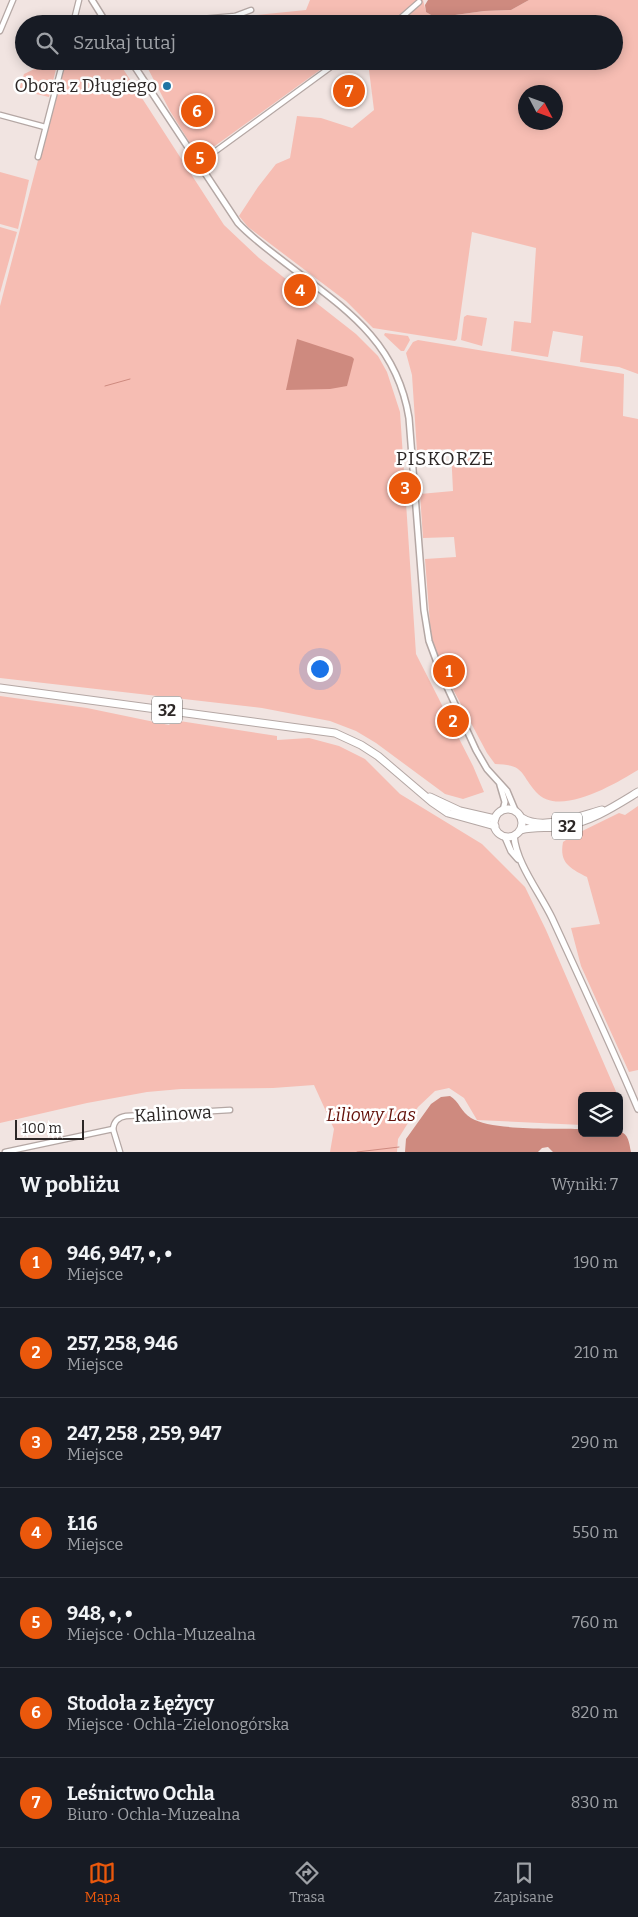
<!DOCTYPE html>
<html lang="pl">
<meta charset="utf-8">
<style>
:root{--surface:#171b24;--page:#20242c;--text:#f1f3f6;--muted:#9ea1a6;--line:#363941;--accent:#ea580c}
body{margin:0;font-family:Bitter,serif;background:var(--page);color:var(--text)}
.controls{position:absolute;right:15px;bottom:15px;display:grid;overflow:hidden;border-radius:8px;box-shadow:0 2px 12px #0003}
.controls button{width:45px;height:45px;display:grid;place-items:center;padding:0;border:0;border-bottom:1px solid var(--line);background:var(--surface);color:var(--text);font:25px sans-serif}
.compass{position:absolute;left:518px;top:85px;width:45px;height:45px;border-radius:50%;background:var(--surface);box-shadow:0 2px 12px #0003;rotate:131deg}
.scale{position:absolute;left:15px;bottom:12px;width:69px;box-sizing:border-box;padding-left:5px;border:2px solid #2c2726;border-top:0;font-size:14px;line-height:18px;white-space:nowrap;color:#2c2726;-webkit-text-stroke:4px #fff;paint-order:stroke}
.you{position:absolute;left:319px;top:668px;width:18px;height:18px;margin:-12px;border:4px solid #fff;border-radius:50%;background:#1a73e8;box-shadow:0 0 0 8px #1a73e833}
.badge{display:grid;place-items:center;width:32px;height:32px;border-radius:50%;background:var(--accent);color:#fff;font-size:16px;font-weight:700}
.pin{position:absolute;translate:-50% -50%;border:2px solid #fff;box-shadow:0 1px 5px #0006}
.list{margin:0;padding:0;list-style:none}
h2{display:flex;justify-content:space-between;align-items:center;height:65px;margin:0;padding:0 20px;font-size:21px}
h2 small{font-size:16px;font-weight:400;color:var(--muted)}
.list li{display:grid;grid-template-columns:32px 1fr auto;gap:15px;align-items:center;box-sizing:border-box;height:90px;padding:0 20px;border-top:1px solid var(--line)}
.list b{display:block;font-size:19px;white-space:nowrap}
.list p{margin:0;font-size:16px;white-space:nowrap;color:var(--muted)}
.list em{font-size:16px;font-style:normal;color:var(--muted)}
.icon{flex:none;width:28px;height:28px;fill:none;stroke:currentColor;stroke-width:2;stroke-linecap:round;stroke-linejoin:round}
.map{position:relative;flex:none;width:638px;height:1152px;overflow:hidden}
.search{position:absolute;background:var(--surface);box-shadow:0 2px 12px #0003;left:15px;right:15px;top:15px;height:55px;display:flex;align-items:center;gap:12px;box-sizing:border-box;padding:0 18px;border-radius:28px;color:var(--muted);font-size:19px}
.sheet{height:695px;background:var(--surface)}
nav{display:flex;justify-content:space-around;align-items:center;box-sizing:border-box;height:70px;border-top:1px solid var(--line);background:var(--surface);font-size:14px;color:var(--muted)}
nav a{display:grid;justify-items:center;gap:2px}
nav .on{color:var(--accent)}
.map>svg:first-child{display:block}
.green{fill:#f6bdb3;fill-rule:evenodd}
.water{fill:#ce8a7f}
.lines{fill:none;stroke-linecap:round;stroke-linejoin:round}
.stream{stroke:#ce8a7f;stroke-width:1}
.minor-casing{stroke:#b4a7a4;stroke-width:7}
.tertiary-casing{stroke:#b4a7a4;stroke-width:8}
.secondary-casing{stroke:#b4a7a4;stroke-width:8}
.primary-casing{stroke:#b4a7a4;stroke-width:9}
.minor{stroke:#fff;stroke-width:4.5}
.tertiary{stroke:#fff;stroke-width:5}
.secondary{stroke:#fff;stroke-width:5.5}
.primary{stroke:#fff;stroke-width:7}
.poi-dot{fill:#2074a4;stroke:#fff;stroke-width:2}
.labels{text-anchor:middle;stroke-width:5;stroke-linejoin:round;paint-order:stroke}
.shield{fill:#fff;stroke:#6b6867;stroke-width:1}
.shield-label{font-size:16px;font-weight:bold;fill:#2c2726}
.poi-label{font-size:18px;fill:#2c2726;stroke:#fff;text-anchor:end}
.street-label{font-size:18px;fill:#2c2726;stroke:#fff}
.park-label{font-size:18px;font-style:italic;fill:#63110a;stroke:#fff}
.neighbourhood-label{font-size:19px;letter-spacing:1px;fill:#2c2726;stroke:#fff}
</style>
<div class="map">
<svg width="638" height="1152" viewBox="0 0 638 1152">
<rect width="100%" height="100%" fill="#f1e4e1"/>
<g class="green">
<path d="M 310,0 L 423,0 L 426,12 L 431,15 L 448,16 L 484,11 L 511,10 L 529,0 L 638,0 L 638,374 L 619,367 L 580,362 L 583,336 L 553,331 L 548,357 L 511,351 L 514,321 L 531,323 L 536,248 L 472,232 L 457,339 L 455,341 L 373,328 L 346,301 L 248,227 L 239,216 L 258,187 L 276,164 L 290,158 L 297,116 L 321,118 L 352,128 L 374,110 L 369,70 L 378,61 L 614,61 L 614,24 L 168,24 L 306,10 ZM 526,92 L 556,92 L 556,122 L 526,122 Z"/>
<polygon points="51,61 58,61 49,97 19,90 24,74"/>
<polygon points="64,61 118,61 224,225 259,258 356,334 378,356 387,372 400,412 416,654 473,766 484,792 463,799 445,794 376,743 356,731 330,721 262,708 0,678 0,306"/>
<polygon points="144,61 336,61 320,70 201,156 198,156 170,111"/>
<polygon points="0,172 29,180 18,229 0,224"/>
<polygon points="0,227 17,232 0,293"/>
<polygon points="467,315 487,318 482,346 461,340 464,317"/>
<polygon points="385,333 408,336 410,340 404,351 401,351 384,335"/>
<path d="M 418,340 L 624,374 L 623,416 L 638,419 L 638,770 C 615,784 558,818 536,792 C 519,772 525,765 495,764 L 487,753 L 432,650 L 425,559 L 456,557 L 454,537 L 423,538 L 420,494 L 453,491 L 451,449 L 417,451 L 412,375 L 406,353 L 413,342 Z"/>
<polygon points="0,696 87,708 169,725 173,720 277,736 277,740 309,738 339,746 365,759 400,794 482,844 525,887 546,930 618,1096 582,1096 582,1125 477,1120 464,1098 449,1088 435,1091 418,1107 398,1139 397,1152 330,1152 334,1129 314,1085 273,1088 181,1089 147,1092 87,1103 0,1123"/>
<path d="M 638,806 L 638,1070 L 629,1072 L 581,966 L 571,928 L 600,924 L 587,877 C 570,868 559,863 563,842 L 572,836 L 619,813 L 625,815 Z"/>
</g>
<g class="water">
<polygon points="428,0 529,0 511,10 484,11 448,16 431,15 426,12 425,5"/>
<polygon points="297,339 352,357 354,359 347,386 330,389 286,390"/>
<path d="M 450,1096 C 459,1101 461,1112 471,1118 C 492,1131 555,1128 582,1129 L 582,1133 L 619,1133 L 619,1131 C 629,1134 629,1143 631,1152 L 553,1152 L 548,1147 L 542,1148 L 538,1152 L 405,1152 L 406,1139 L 431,1104 L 441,1097 Z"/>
</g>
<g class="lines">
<g class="stream">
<polyline points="105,386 130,379"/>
<polyline points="357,1152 399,1147"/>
</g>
<g class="minor-casing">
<g id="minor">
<polyline points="73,24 79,0"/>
<polyline points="146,24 235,16 251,10"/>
<polyline points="394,24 419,2"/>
<polyline points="0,31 13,0"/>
<polyline points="0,115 45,127"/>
<polyline points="38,157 63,61"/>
<polyline points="198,164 339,61"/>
<path d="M 113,1129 C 114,1121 119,1117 126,1116 L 230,1110"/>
<polyline points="113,1129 120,1152"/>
<polyline points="5,1152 113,1129"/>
</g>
</g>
<g class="tertiary-casing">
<g id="tertiary">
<polyline points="92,0 107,24"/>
<path d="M 131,61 L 238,223 C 250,236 265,247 279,258 C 339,305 396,337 409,418 L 424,610 L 429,641 L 442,676 L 476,750 L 487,769 L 507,791 L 515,810"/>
<polyline points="500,785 505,802 503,810"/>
</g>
</g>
<g class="secondary-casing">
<g id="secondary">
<path d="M 514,836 C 516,863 540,893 552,918 C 581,981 611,1045 638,1109"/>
<polyline points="505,837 511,851 518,859"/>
</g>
</g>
<g class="primary-casing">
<g id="primary">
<polyline points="0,688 335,733 361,745 378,756 432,802 448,813 495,826"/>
<polyline points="430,797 460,811 495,819"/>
<circle cx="508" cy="823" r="14"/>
<path d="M 522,818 C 542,831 580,816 602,810"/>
<path d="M 521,830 C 535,826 550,829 564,826 C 591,822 615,806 638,792"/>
</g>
</g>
<use href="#minor" class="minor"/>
<use href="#tertiary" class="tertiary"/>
<use href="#secondary" class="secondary"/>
<use href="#primary" class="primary"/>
</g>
<circle class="poi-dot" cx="167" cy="86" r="5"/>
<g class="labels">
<g class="shield">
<rect x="152" y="696.5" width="30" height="27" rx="4"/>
<rect x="552" y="812.5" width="30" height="27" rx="4"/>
</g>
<g class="shield-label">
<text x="167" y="716">32</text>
<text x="567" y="832">32</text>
</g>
<g class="poi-label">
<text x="157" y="92">Obora z Długiego</text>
</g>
<g class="street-label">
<text transform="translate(173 1114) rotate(-3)" y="6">Kalinowa</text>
</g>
<g class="park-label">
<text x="371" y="1121">Liliowy Las</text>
</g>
<g class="neighbourhood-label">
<text x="445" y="465">PISKORZE</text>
</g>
</g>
</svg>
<div class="controls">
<button><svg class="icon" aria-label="layers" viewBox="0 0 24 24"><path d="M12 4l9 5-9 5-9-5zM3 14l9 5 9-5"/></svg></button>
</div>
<svg class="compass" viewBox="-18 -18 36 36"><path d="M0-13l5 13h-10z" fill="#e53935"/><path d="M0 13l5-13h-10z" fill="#9ea1a6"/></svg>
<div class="scale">100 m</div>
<div class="you"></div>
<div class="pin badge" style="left:449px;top:671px">1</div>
<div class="pin badge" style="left:453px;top:721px">2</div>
<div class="pin badge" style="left:405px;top:488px">3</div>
<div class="pin badge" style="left:300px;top:290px">4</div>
<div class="pin badge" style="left:200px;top:158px">5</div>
<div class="pin badge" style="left:197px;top:111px">6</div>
<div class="pin badge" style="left:349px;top:91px">7</div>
<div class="search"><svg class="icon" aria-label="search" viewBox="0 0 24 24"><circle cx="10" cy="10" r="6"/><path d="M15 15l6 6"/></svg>Szukaj tutaj</div>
</div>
<section class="sheet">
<h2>W pobliżu<small>Wyniki: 7</small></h2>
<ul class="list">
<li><span class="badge">1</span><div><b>946, 947, •, •</b><p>Miejsce</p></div><em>190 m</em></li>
<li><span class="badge">2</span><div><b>257, 258, 946</b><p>Miejsce</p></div><em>210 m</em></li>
<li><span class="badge">3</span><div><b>247, 258 , 259, 947</b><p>Miejsce</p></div><em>290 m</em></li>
<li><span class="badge">4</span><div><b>Ł16</b><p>Miejsce</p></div><em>550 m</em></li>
<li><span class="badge">5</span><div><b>948, •, •</b><p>Miejsce · Ochla-Muzealna</p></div><em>760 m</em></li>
<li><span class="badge">6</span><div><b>Stodoła z Łężycy</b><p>Miejsce · Ochla-Zielonogórska</p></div><em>820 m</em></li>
<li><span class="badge">7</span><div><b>Leśnictwo Ochla</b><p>Biuro · Ochla-Muzealna</p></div><em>830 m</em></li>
</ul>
</section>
<nav>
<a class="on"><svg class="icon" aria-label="map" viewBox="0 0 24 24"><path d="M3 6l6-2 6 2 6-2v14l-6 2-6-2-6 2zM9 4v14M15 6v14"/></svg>Mapa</a>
<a><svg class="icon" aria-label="directions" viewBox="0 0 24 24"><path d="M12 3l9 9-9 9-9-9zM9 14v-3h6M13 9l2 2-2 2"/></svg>Trasa</a>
<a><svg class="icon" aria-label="saved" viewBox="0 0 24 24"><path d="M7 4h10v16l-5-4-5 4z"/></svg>Zapisane</a>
</nav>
